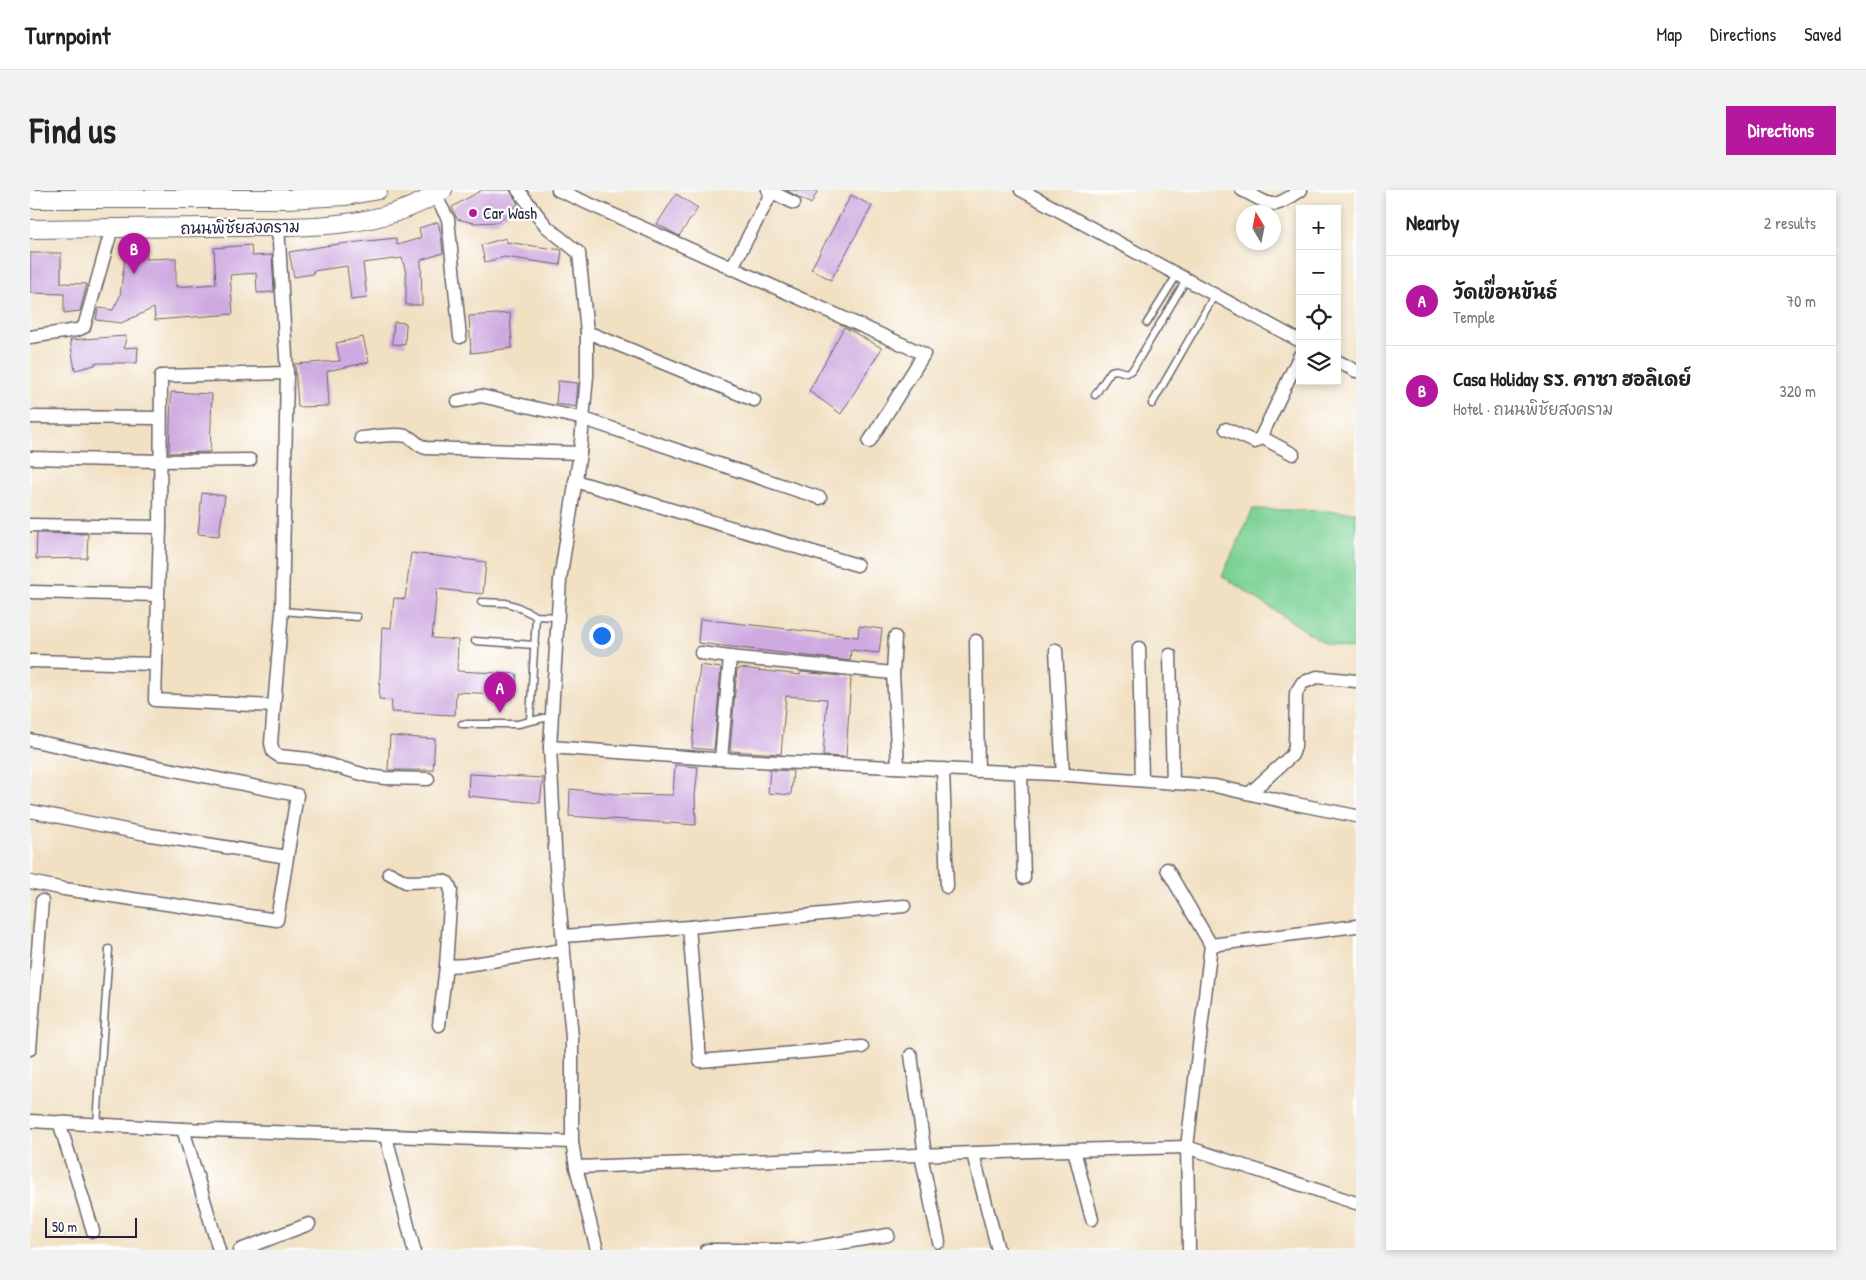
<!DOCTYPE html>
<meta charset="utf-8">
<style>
:root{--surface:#fff;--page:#f2f2f2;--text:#222;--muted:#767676;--line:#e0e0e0;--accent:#b5179e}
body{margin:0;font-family:"Patrick Hand","Playpen Sans Thai",sans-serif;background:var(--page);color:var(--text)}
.controls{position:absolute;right:15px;top:15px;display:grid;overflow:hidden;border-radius:0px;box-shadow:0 2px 8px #0003}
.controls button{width:45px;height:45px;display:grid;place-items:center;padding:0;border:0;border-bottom:1px solid var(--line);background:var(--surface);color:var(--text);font:25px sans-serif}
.compass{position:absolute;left:1206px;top:15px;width:45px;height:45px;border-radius:50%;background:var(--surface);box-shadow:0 2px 8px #0003;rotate:350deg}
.scale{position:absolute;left:15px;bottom:12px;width:92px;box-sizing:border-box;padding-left:5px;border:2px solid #22223b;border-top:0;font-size:14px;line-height:18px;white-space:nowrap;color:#22223b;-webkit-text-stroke:4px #fff;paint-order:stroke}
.you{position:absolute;left:571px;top:445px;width:18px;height:18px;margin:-12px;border:4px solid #fff;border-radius:50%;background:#1a73e8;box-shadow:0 0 0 8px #1a73e833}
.badge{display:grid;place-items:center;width:32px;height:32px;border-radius:50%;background:var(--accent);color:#fff;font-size:16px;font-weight:700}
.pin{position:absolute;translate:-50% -41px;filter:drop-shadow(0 1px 2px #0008)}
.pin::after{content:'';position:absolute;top:26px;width:18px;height:15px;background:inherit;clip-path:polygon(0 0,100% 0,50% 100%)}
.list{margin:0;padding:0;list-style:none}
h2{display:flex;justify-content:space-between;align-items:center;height:65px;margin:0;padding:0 20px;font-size:21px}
h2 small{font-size:16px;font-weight:400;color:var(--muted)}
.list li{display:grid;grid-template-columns:32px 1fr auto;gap:15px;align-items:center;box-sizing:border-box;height:90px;padding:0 20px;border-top:1px solid var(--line)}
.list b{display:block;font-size:19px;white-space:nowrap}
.list p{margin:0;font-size:16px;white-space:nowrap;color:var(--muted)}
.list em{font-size:16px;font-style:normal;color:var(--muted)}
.icon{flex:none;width:28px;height:28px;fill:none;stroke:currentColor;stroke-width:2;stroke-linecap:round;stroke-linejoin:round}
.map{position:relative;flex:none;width:1326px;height:1060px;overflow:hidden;border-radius:0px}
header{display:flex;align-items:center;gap:30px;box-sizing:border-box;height:70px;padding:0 25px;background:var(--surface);border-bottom:1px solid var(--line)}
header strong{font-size:24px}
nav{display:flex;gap:28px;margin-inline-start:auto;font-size:18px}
.intro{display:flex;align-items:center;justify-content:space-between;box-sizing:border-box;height:120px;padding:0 30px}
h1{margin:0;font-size:35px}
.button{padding:12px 22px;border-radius:0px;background:var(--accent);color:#fff;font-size:18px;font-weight:700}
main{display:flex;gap:30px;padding:0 30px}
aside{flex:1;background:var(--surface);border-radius:0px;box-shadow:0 2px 8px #0003}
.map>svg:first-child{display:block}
.green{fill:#7cd194;stroke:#4f7a68}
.building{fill:#cfaae0}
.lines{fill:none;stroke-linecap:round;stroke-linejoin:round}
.service-casing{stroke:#6a646a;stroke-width:9}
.minor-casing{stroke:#6a646a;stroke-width:15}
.secondary-casing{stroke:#6a646a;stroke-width:20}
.service{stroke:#fff;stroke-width:6}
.minor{stroke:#fff;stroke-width:12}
.secondary{stroke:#fff;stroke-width:18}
.poi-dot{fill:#b5179e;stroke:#fff;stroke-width:2}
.labels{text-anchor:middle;stroke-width:4.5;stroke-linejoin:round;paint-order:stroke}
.poi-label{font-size:16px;fill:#22223b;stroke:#fff;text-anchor:start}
.street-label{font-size:16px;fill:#22223b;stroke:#fff}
</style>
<header>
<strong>Turnpoint</strong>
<nav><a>Map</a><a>Directions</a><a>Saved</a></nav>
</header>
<div class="intro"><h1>Find us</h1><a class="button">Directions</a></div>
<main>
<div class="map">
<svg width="1326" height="1060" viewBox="0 0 1326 1060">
<rect width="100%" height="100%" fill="#fff"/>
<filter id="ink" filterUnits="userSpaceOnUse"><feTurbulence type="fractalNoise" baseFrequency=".02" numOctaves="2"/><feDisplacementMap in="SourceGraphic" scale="10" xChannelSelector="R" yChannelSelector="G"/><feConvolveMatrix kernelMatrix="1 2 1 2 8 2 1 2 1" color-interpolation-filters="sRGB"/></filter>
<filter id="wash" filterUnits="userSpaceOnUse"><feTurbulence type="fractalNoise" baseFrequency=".0096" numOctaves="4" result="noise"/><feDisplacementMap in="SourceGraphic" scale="20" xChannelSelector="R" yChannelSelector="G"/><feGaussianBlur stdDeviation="1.12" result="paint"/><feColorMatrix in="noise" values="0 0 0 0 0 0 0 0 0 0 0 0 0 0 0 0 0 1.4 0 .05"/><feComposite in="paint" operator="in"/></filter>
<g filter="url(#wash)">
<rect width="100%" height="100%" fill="#f1e0c2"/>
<polygon class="green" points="1223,319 1326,322 1326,460 1296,454 1192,386"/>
<g id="blocks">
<g class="building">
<polygon points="452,0 480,0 488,14 468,32 444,33 427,29 422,17"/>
<polygon points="756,0 788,0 781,14"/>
<polygon points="646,4 668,18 649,46 627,34"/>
<polygon points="821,5 842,16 801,90 781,79"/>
<polygon points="408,32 411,45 413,63 391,70 392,115 376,115 376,83 372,68 333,73 337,108 321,110 317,76 283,81 283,84 264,87 259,62 301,55 366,48 367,55 391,48 389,38"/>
<polygon points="476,48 476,52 532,60 530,75 475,67 455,72 451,55"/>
<polygon points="221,55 222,66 242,65 244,102 227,103 226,83 200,85 203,124 125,130 124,118 91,133 66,130 68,118 83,120 90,106 96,60 117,62 116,69 146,68 146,97 186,94 184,58"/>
<polygon points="0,63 31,63 31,93 57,94 50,121 34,123 34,104 0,103"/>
<polygon points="480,123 482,158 441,163 439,126"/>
<polygon points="364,132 376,133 375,155 362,154"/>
<polygon points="814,137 852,158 811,224 779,201"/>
<polygon points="96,146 94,158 108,157 107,173 64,173 65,175 45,180 40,150"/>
<polygon points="333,147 339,172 297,181 299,216 268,217 265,174 310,171 306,153"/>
<polygon points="528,191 548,193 546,217 526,214"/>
<polygon points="141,202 182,204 180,262 139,263"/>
<polygon points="172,303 195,306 189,346 168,344"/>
<polygon points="7,343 58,344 57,368 6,369"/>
<polygon points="381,363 456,372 453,404 407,399 402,448 428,450 427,481 487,484 486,505 426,502 425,525 361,522 362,510 349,509 352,437 361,438 364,408 375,409"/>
<polygon points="670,429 828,447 829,436 852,439 849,463 821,460 820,471 668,453"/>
<polygon points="670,475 691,478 684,560 662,558"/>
<polygon points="710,478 770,485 771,482 821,487 816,567 793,566 797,509 756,506 751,564 700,561 707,479 709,480"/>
<polygon points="360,546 405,549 403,580 358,580"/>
<polygon points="645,575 668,577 665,606 666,635 539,626 540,599 586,604 643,605"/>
<polygon points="740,580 763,581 761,605 738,603"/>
<polygon points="439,584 513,588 510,613 438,606"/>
</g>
</g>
</g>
<g filter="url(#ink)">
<use href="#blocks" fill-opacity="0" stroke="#6a646a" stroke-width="1"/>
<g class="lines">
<g class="service-casing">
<g id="service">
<polyline points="1117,133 1147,85"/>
<polyline points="1065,205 1081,181 1086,180 1097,183 1103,179 1156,90"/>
<polyline points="1122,214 1184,106"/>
<polyline points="451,412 476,413 486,416 506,426 528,427"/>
<polyline points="252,421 327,427"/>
<polyline points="445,451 505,455"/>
<polyline points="500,530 506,426"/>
<polyline points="432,534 488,534 514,528 522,528"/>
<polyline points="67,934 79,759"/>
</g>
</g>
<g class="minor-casing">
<g id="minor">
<polyline points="488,0 517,37 549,63 557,142 557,186 550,263 530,390 520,557 526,678 542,847 542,952 546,977 567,1060"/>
<polyline points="528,0 894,164 839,252"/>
<polyline points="738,0 764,13"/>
<polyline points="991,0 1270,151"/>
<path d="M 1212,0 C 1244,16 1240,21 1271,0"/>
<polyline points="405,5 418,29 430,147"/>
<polyline points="248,36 257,183 252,421 241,553 243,562 249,566 279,569 339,586 355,588 398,589"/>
<polyline points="701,79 742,2"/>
<polyline points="557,142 724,210"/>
<polyline points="0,147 47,140 54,137 82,38"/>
<polyline points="1307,171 1326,181"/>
<polyline points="428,211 451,206 554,229 790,308"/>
<polyline points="0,227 130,228"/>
<polyline points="1196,239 1225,252 1231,247 1263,264"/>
<polyline points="1231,247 1270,165"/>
<path d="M 331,248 C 343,247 364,243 376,246 C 384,248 387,256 396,258 L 550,263"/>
<polyline points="0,268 129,271 220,270"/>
<polyline points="545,291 827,375"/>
<polyline points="0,335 130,337"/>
<polyline points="0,402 127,405"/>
<polyline points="946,451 948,581"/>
<polyline points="1109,458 1112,590"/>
<polyline points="1026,460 1033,585"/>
<polyline points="671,463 700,467"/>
<polyline points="1140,465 1143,593"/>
<polyline points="0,471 126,474"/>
<polyline points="863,483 865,447"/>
<polyline points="244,516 125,510 130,337 131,186 257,183"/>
<polyline points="0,550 104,572 267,605 247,730 34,699 0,692"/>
<polyline points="520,557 683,569 1024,584 1185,596 1261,613 1326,626"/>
<polyline points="691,569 700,467 863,483 868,577"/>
<polyline points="913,579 917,697"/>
<polyline points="991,582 994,688"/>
<polyline points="1220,603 1262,565 1265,557 1266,503 1272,493 1287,487 1326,491"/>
<polyline points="0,621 121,645 257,667"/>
<polyline points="1137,679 1181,755"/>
<polyline points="359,683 376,692 413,691 418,693 421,700 416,776 436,775 533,760"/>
<polyline points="659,737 670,871 832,857"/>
<polyline points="533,746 659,737 874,716"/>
<polyline points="409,835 416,776"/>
<polyline points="0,859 12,711"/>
<polyline points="881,865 895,965"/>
<polyline points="0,931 153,939 542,952"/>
<polyline points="29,932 63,1041"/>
<polyline points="153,939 189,1060"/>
<polyline points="356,946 384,1060"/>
<polyline points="1044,960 1062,1029"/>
<polyline points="943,964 968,1060"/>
<polyline points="891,965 909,1052"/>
<polyline points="546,977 1000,961 1157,957 1326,1013"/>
<polyline points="210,1060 279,1034"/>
<polyline points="677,1060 769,1060 858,1045"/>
<polyline points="1159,1060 1157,957 1181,755 1326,736"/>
</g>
</g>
<g class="secondary-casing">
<g id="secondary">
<polyline points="0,9 257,9 316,6 348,0"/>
<path d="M 0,39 C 59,38 117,38 176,37 C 254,36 345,45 413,0"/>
</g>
</g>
<use href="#service" class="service"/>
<use href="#minor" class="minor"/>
<use href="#secondary" class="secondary"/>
</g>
</g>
<circle class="poi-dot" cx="443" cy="23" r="5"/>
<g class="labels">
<g class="poi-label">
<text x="453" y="29">Car Wash</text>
</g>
<g class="street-label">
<text transform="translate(210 37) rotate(-1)" y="6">ถนนพิชัยสงคราม</text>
</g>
</g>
</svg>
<div class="controls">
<button>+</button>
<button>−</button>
<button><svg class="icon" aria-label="locate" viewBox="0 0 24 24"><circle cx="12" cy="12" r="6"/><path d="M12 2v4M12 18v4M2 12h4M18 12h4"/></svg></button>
<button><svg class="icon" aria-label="layers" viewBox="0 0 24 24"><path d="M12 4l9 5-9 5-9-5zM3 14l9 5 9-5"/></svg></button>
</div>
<svg class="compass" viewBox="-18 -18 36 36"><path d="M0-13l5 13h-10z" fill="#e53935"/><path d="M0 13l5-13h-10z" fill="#767676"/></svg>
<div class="scale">50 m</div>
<div class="you"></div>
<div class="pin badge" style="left:470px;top:523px">A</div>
<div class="pin badge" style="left:104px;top:84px">B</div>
</div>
<aside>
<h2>Nearby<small>2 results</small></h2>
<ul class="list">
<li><span class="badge">A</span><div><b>วัดเขื่อนขันธ์</b><p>Temple</p></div><em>70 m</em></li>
<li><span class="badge">B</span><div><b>Casa Holiday รร. คาซา ฮอลิเดย์</b><p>Hotel · ถนนพิชัยสงคราม</p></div><em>320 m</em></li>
</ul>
</aside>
</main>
